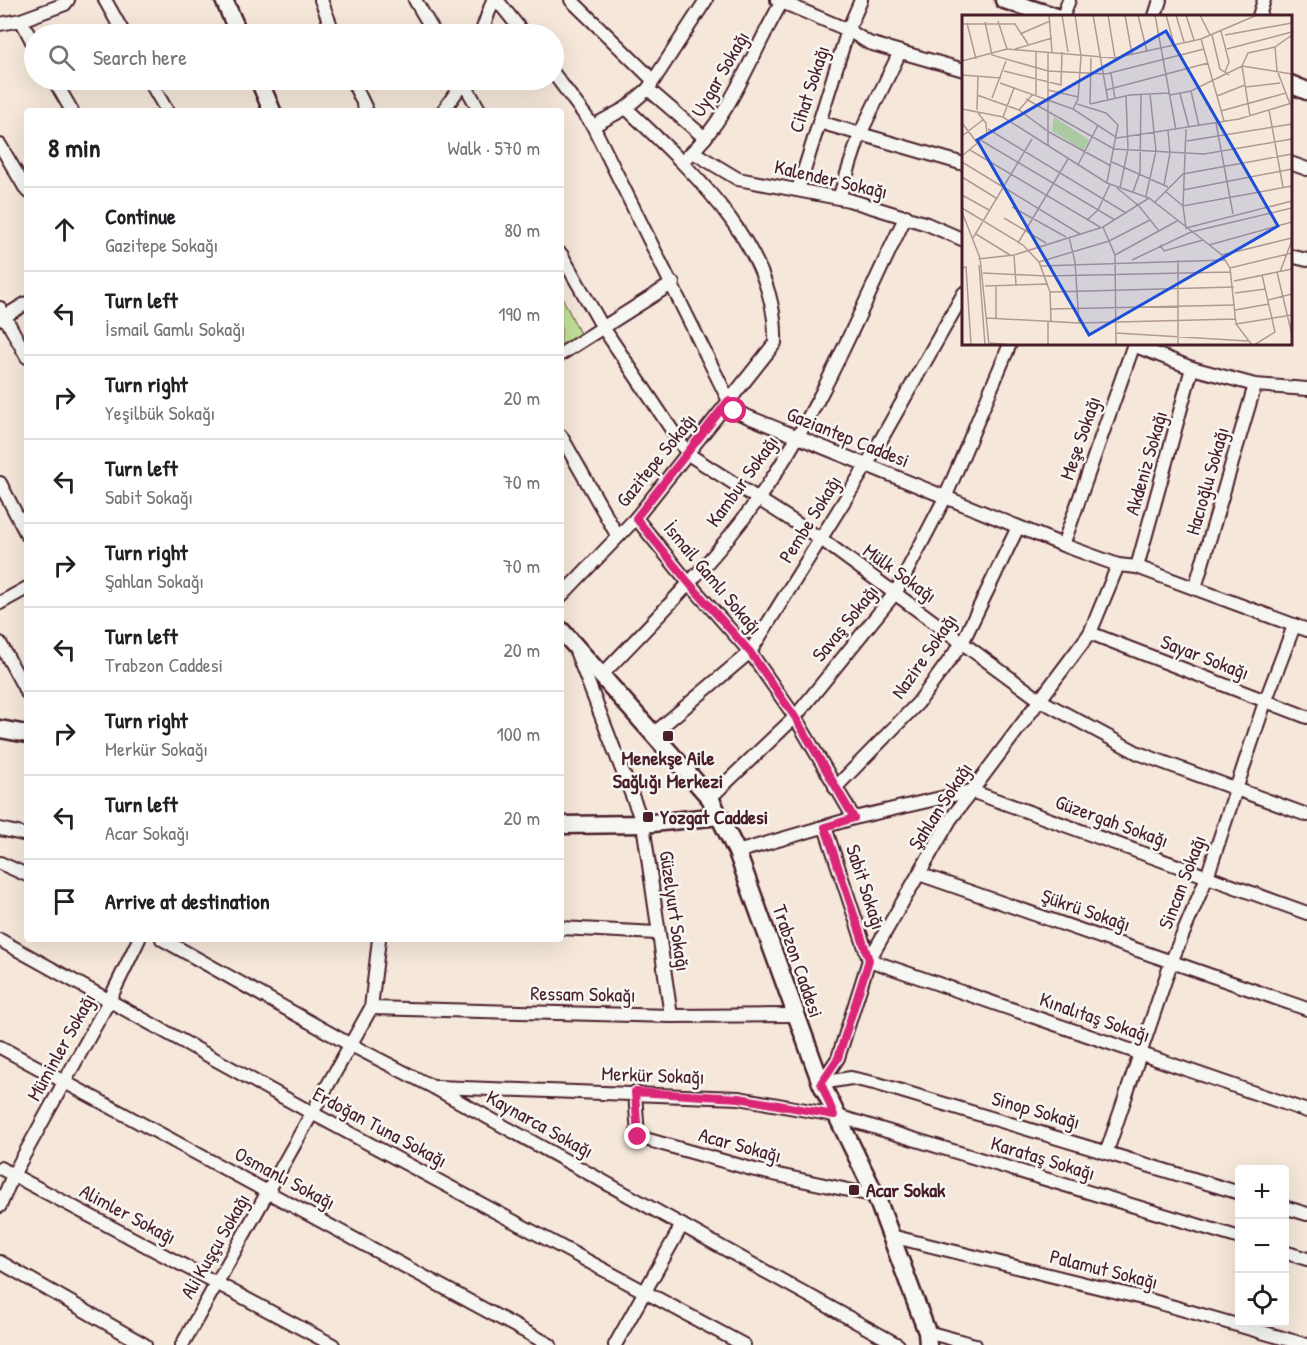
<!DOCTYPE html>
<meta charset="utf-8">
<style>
:root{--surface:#fff;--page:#f6f6f6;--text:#202124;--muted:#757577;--line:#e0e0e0}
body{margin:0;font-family:"Patrick Hand",sans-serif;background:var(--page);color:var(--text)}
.controls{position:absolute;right:18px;bottom:18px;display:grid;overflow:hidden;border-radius:6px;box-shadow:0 6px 24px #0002}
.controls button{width:54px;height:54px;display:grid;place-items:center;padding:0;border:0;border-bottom:2px solid var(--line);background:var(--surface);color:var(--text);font:30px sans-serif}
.stop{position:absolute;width:18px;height:18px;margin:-14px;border:4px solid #db2777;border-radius:50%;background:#fff}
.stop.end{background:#db2777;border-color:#fff;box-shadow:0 2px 6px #0008}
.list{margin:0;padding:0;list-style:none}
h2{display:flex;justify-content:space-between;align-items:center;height:78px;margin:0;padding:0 24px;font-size:26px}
h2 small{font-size:20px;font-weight:400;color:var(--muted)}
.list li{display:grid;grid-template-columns:39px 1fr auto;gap:18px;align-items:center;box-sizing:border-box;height:84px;padding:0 24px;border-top:2px solid var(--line)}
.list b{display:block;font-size:22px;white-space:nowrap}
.list p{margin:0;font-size:20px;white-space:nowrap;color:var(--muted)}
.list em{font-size:20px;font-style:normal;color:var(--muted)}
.icon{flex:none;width:33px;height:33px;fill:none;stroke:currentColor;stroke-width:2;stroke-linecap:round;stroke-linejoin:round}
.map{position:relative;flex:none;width:1307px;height:1345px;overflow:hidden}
.search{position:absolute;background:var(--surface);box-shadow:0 6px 24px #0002;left:24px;top:24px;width:540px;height:66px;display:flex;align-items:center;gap:15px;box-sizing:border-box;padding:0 21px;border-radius:33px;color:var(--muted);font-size:22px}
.panel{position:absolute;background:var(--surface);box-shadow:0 6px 24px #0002;left:24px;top:108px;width:540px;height:834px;border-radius:6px}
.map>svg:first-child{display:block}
.green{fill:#c3e199;stroke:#868062;stroke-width:1.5}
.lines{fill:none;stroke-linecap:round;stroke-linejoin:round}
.street-casing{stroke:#4a1f2b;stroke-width:16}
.secondary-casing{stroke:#4a1f2b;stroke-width:21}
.street{stroke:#f6f6f2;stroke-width:12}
.secondary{stroke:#f6f6f2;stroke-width:16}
.route{stroke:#db2777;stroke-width:8}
.poi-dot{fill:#4a1f2b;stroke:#f6f6f2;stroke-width:2}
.labels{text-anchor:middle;stroke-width:5;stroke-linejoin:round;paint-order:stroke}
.street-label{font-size:20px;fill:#4a1f2b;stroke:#f6f6f2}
.poi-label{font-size:20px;font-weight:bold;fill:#4a1f2b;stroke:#f6f6f2;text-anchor:start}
.inset-road{fill:none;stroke:#b19894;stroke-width:1.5}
.view{fill:#1d4ed8;fill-opacity:0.15;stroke:#1d4ed8;stroke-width:3}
.inset-edge{fill:none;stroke:#4a1f2b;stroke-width:3}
</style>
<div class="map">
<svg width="1307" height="1345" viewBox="0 0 1307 1345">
<rect width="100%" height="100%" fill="#f5e8da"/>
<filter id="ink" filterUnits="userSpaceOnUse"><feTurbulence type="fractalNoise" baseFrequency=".0167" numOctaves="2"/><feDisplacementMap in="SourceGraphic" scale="12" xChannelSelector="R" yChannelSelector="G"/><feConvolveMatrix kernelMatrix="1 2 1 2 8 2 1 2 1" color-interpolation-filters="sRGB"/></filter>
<g filter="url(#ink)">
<polygon class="green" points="561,295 580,334 561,347"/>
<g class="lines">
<g class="street-casing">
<g id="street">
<polyline points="105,0 124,34"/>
<polyline points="321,0 334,34"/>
<polyline points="415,0 435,34"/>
<polyline points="497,0 524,34"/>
<polyline points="571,0 653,80"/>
<polyline points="777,0 848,30 869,43 964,70"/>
<polyline points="1063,16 1069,0"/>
<polyline points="1155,16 1160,0"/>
<polyline points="1259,16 1264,0"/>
<polyline points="21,20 34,45"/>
<polyline points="0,24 21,20 65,4 68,0"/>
<polyline points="481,34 493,0"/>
<polyline points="554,74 593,126 734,411 1063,545 1118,565 1137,567 1307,630"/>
<polyline points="54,80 72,111"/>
<polyline points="149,80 167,111"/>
<polyline points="352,80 367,111"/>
<polyline points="462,80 480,111"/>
<polyline points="648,89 705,138"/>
<polyline points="443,111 465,80"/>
<polyline points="819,122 964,164"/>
<polyline points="593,126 626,108 648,89 706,0"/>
<polyline points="0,145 27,191"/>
<polyline points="693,152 738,179 849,200 927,224 964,240"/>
<path d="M 687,157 C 731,117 753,50 783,0"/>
<polyline points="1290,163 1307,169"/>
<polyline points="798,190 848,30 861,0"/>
<polyline points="839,198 860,134 900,52"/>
<polyline points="561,254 602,326 688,454 821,539 1040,700 1138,753 1307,815"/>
<polyline points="1290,256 1307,260"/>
<polyline points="0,308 27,357"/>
<polyline points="0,319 27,303"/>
<polyline points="1133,345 1192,368 1255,385 1307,389"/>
<polyline points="561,354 673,283"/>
<polyline points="561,436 617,535"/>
<polyline points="0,483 27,535"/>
<polyline points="636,518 688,582 750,652 795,717 854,818"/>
<polyline points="1063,545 1134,344"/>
<polyline points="1137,567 1192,368"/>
<polyline points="1195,588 1255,385"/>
<path d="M 561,596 L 636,518 L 775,343 C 779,248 689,168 626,108"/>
<polyline points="0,603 27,588"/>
<polyline points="1090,633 1307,717"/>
<polyline points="0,643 27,693"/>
<polyline points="576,651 643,824 671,1016"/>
<path d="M 601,676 C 653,621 715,560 758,499 C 819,414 860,310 906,216"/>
<polyline points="653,734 750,652 866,466 964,293"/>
<polyline points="835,788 918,703 962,643 1018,527"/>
<polyline points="710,798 795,717 896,592 945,498 1010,344"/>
<polyline points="825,827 869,960 1307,1111"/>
<polyline points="0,829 27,835"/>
<polyline points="737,852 854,818 971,791 1307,913"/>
<polyline points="0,863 27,875"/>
<polyline points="919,874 1307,1009"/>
<polyline points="561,928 657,933"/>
<polyline points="162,939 349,1044 433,1087 898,1345"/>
<polyline points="0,940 310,1112 744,1345"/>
<polyline points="371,1008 671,1016 794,1015"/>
<polyline points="0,1047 550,1345"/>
<polyline points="821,1083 838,1058 869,960 950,820 1090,633 1118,565"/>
<polyline points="821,1083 851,1078 878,1084 1240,1193"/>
<polyline points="437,1087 739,1098 834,1115 1240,1238"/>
<polyline points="635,1092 638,1137 755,1170 876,1196"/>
<polyline points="1107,1151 1172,960 1207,877 1265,702 1294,626"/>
<polyline points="0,1168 333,1345"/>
<polyline points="0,1206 13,1175 110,999 139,939"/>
<polyline points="1284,1207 1307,1214"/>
<polyline points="891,1236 1146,1299 1307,1345"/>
<polyline points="1284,1252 1307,1259"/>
<polyline points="0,1262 145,1345"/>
<polyline points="927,1332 975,1345"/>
<polyline points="182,1345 371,1008 379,939"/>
<polyline points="615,1345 682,1225"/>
</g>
</g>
<g class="secondary-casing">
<g id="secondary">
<polyline points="224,0 239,34"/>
<polyline points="1004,0 1054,16"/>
<polyline points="259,80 272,111"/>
<polyline points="1290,84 1307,91"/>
<polyline points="561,630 710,798 737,852 821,1083 876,1196 927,1332 928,1345"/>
<polyline points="0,729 27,734"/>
<polyline points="561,825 643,824 720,816"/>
</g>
</g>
<use href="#street" class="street"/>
<use href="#secondary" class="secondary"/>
</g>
</g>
<g class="lines" filter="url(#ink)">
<polyline class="route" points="638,1137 635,1092 739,1098 834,1115 821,1083 838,1058 869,960 825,827 854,818 795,717 750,652 688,582 636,518 728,401 734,411"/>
</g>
<g class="poi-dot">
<rect x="662" y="730" width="12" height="12" rx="3"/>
<rect x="642" y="811" width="12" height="12" rx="3"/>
<rect x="848" y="1184" width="12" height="12" rx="3"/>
</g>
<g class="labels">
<g class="street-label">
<text transform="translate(720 74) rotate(-60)" y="7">Uygar Sokağı</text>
<text transform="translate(809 89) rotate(-72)" y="7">Cihat Sokağı</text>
<text transform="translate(831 179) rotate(13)" y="7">Kalender Sokağı</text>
<text transform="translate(848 437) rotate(22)" y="7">Gaziantep Caddesi</text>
<text transform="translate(1080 438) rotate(-71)" y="7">Meşe Sokağı</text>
<text transform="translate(656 460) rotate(-51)" y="7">Gazitepe Sokağı</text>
<text transform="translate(1146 463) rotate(-74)" y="7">Akdeniz Sokağı</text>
<text transform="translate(742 481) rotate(-54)" y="7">Kambur Sokağı</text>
<text transform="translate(1207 481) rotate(-74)" y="7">Hacıoğlu Sokağı</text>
<text transform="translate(810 519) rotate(-58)" y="7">Pembe Sokağı</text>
<text transform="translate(900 573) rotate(36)" y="7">Mülk Sokağı</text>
<text transform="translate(713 578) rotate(50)" y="7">İsmail Gamlı Sokağı</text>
<text transform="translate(845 623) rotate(-51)" y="7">Savaş Sokağı</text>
<text transform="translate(924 656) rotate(-55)" y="7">Nazire Sokağı</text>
<text transform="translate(1205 657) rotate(21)" y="7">Sayar Sokağı</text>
<text transform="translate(940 806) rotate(-57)" y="7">Şahlan Sokağı</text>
<text transform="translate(1112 821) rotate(20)" y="7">Güzergah Sokağı</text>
<text transform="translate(1182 882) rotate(-69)" y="7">Sincan Sokağı</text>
<text transform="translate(866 887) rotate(72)" y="7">Sabit Sokağı</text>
<text transform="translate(1086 910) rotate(19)" y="7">Şükrü Sokağı</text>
<text transform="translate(675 911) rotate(82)" y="7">Güzelyurt Sokağı</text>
<text transform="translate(798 961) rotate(71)" y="7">Trabzon Caddesi</text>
<text transform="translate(583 994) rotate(1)" y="7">Ressam Sokağı</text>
<text transform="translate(1095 1017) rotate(19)" y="7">Kınalıtaş Sokağı</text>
<text transform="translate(61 1047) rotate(-61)" y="7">Müminler Sokağı</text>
<text transform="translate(653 1075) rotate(2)" y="7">Merkür Sokağı</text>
<text transform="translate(1036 1110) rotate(16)" y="7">Sinop Sokağı</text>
<text transform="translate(540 1124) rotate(29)" y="7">Kaynarca Sokağı</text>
<text transform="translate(380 1127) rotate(28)" y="7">Erdoğan Tuna Sokağı</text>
<text transform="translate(740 1145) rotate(15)" y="7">Acar Sokağı</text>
<text transform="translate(1043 1158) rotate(17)" y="7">Karataş Sokağı</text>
<text transform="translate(285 1178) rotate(28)" y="7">Osmanlı Sokağı</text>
<text transform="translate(128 1214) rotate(28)" y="7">Alimler Sokağı</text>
<text transform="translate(215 1246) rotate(-60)" y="7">Ali Kuşçu Sokağı</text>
<text transform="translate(1104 1269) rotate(14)" y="7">Palamut Sokağı</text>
</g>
<g class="poi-label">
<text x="668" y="765" text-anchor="middle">Menekşe Aile<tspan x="668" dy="23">Sağlığı Merkezi</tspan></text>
<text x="660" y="824">Yozgat Caddesi</text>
<text x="866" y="1197">Acar Sokak</text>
</g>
</g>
<g transform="translate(962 15)">
<rect width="330" height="330" fill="#f5e8da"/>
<path d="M 92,102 L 127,125 L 122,135 L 90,116 Z" fill="#c3e199"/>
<path class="inset-road" d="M 87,0 L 90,37M 100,0 L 106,37M 131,0 L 146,86M 146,0 L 153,43M 163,0 L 170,39M 176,0 L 185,37M 193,0 L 214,115M 204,0 L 212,29M 214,0 L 222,27M 224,0 L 232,25M 238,0 L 248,20M 36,6 L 45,34M 23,7 L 30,40 L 86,56 L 144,59 L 242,34M 5,8 L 14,44M 0,9 L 53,9 L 66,29M 259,16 L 267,47 L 263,57M 58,19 L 88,6M 250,20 L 258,54 L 267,60M 263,20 L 330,8M 239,24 L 262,106M 313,32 L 315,55 L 328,89M 53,34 L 90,23M 265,34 L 330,17M 0,46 L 45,34 L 153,43 L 239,24 L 295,0M 42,56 L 99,70 L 100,37M 149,58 L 153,84M 0,60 L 39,63M 38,68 L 111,94 L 155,123 L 277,104 L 330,88M 284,72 L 318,68M 86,75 L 116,82M 144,75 L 246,48M 229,76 L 237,111M 218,79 L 227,112M 15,80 L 57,95 L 87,117 L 149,151M 74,80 L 74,37M 208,80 L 229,76 L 280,51 L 330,59M 255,81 L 283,70M 30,83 L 44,46M 64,84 L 152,134 L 242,139 L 330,124M 115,89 L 144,98 L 156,110 L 145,167M 128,89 L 168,80 L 207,78M 128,89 L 129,43M 0,94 L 41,102 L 145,168 L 187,183 L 241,225 L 260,240 L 268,253 L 274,309 L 290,330M 111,94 L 116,84 L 119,41 L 113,0M 15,95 L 16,61M 57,95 L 71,79M 307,95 L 321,172M 259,96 L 324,78M 288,101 L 280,51 L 286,38 L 313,32 L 330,20M 41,102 L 52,73M 0,108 L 16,129M 254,108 L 271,199M 26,114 L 164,198M 224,114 L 221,191 L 224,213 L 330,186M 0,121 L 22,104M 20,126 L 153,205M 225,126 L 330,109M 86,131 L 86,38M 8,135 L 138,212M 0,141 L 25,120 L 24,108 L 16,98M 0,147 L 118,219M 150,147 L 206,172M 116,150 L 136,110M 0,162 L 34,183M 202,170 L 208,138 L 206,116M 155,173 L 177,191 L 197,216M 158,173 L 166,134 L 164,81M 221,175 L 330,154M 203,176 L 221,191 L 330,171M 171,177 L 178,157 L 179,79M 0,180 L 27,195M 184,181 L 194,136 L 188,79M 193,187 L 221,159 L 330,139M 50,192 L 104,222M 0,193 L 61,230 L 77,247 L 88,277 L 89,306M 0,197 L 18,243 L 27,330M 42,203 L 84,228M 125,205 L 136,195 L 148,169M 141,212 L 153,240 L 154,330M 14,219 L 48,240M 107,222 L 113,247 L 117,308M 11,223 L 70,124M 56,228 L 106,144M 198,230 L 202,236 L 241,225M 247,230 L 330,207M 52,240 L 54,270M 153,240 L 215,206M 260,240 L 330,223M 16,244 L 52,240 L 141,212 L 187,183M 170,245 L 229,217 L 330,193M 77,247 L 147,226 L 188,205M 17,250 L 23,330M 79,251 L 263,245M 0,253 L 4,252 L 9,329M 268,253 L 330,238M 315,257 L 330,320M 318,257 L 330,225M 21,258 L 84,261 L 268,257M 272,266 L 330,254M 34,270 L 34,304M 23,271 L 86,269M 88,277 L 272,272M 273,278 L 304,274M 306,285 L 330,279M 89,294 L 273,290M 273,295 L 307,289M 24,303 L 117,308 L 273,304M 274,309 L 330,300M 154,318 L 286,326M 28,328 L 53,330M 86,330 L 86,306M 216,330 L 216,245M 292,330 L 313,317 L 300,260"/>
<path class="view" d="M 204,16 L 316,211 L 127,320 L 15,125 Z"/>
<rect width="330" height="330" class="inset-edge"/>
</g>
</svg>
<div class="controls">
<button>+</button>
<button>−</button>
<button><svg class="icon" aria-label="locate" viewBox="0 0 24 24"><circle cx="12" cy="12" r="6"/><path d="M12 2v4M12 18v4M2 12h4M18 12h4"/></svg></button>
</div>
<div class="stop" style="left:734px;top:411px"></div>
<div class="stop end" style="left:638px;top:1137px"></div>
<div class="search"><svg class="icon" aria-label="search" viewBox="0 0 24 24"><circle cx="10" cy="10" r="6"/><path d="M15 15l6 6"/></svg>Search here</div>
<section class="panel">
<h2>8 min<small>Walk · 570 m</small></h2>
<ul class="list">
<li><svg class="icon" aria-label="ahead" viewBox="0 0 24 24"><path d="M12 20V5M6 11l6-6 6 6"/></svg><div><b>Continue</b><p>Gazitepe Sokağı</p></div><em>80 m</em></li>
<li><svg class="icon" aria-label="left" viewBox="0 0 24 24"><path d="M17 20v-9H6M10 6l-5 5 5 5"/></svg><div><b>Turn left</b><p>İsmail Gamlı Sokağı</p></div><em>190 m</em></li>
<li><svg class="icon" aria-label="right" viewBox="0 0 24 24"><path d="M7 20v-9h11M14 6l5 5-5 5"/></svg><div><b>Turn right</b><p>Yeşilbük Sokağı</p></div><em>20 m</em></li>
<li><svg class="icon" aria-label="left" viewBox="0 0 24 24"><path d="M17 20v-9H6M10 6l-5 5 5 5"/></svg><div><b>Turn left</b><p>Sabit Sokağı</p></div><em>70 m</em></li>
<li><svg class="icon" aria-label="right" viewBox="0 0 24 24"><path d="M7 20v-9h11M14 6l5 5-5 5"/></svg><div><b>Turn right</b><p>Şahlan Sokağı</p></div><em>70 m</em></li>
<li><svg class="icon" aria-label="left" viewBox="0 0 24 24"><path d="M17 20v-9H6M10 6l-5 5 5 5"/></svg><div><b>Turn left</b><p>Trabzon Caddesi</p></div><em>20 m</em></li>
<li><svg class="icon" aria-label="right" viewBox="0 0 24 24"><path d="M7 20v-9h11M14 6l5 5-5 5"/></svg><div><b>Turn right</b><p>Merkür Sokağı</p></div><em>100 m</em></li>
<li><svg class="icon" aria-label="left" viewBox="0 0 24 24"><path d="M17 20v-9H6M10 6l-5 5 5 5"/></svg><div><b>Turn left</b><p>Acar Sokağı</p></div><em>20 m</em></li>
<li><svg class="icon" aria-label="arrive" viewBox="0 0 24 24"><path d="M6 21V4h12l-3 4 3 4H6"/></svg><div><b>Arrive at destination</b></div></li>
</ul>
</section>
</div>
